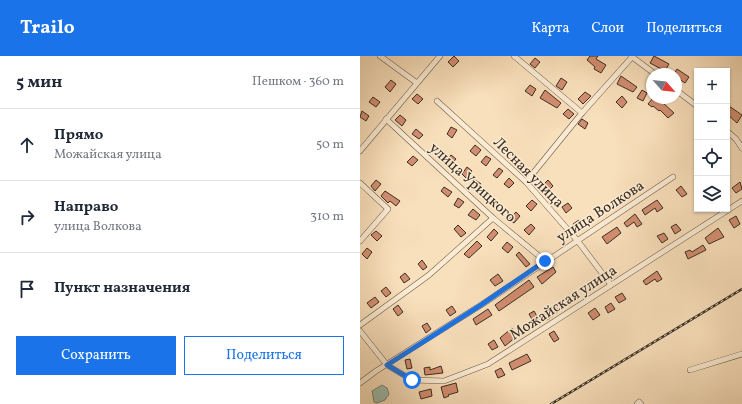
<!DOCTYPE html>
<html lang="ru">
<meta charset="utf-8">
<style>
:root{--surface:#fff;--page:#f2f2f3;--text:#1f2937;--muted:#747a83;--line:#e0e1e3;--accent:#1a73e8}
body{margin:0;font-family:Vollkorn,serif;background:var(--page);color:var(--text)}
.controls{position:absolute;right:12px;top:12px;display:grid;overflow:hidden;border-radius:0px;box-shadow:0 1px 3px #0004}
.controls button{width:36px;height:36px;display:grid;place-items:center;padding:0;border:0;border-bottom:1px solid var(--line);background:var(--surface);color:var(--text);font:20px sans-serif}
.compass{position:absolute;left:286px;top:12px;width:36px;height:36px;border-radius:50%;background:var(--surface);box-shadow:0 1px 3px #0004;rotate:117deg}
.stop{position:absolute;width:12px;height:12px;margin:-9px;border:3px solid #1a73e8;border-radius:50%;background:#fff}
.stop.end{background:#1a73e8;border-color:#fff;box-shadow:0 1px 4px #0008}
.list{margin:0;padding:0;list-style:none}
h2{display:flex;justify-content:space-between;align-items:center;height:52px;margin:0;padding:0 16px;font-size:17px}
h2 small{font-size:13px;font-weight:400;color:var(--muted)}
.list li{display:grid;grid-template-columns:26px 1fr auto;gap:12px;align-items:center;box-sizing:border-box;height:72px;padding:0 16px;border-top:1px solid var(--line)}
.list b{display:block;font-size:15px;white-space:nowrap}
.list p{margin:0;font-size:13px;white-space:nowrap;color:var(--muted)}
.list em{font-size:13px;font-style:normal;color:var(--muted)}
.actions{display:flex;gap:8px;padding:12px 16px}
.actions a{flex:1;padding:9px 0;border:1px solid var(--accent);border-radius:0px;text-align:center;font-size:14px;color:var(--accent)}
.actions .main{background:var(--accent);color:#fff}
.icon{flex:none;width:22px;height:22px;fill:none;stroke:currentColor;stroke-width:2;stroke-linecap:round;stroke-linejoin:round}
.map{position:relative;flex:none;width:382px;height:348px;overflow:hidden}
header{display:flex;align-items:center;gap:24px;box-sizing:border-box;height:56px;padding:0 20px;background:var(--accent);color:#fff}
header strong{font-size:19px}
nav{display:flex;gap:22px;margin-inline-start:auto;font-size:14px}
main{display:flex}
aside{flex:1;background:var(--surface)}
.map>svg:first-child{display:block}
.water{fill:#9ebdae;stroke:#768476}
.building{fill:#d38e71;stroke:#3a2e23}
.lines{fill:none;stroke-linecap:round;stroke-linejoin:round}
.minor-casing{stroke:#6a5a49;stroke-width:6}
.minor{stroke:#fbebd3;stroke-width:5}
.rail-casing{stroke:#3a2e23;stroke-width:2.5}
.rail{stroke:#fbebd3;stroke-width:1;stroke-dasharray:3;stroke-linecap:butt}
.route{stroke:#1a73e8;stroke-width:5}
.labels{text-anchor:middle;stroke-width:3;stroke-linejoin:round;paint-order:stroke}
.street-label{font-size:15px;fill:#3a2e23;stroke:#fbebd3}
</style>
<header>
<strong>Trailo</strong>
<nav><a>Карта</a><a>Слои</a><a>Поделиться</a></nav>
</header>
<main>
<aside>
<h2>5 мин<small>Пешком · 360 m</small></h2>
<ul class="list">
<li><svg class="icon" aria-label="ahead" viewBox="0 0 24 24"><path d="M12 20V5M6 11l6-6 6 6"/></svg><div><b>Прямо</b><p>Можайская улица</p></div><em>50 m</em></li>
<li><svg class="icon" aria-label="right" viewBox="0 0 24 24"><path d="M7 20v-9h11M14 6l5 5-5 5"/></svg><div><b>Направо</b><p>улица Волкова</p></div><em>310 m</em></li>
<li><svg class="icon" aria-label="arrive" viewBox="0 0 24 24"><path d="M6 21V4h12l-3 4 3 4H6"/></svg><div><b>Пункт назначения</b></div></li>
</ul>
<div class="actions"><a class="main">Сохранить</a><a>Поделиться</a></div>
</aside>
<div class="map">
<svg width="382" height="348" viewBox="0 0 382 348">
<rect width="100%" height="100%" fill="#f9e0bc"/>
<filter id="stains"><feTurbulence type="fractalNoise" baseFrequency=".005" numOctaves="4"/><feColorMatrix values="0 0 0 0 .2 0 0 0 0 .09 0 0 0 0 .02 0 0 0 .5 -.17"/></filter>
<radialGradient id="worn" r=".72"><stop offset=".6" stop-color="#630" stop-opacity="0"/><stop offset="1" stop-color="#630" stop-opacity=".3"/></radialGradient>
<polygon class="water" points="22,329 27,332 29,338 25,344 17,347 14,346 12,335"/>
<g class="building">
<polygon points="94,0 99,5 93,11 88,6"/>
<polygon points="230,0 238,0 236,3 246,9 241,17 234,13 235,11 227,4"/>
<polygon points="294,0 309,8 305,15 290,7"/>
<polygon points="175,2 180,6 175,12 170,8"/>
<polygon points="317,13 329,21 325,27 316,21 316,18 314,18"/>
<polygon points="261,20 277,31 273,36 257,28"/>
<polygon points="201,22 207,26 202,34 196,30"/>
<polygon points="31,24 36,28 30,36 25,31"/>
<polygon points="170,29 176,33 172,40 165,35"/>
<polygon points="185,34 201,47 197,52 180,42"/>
<polygon points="282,34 287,37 283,45 277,42"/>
<polygon points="225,36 231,40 223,48 218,43"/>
<polygon points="57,38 63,43 58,48 52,43"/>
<polygon points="262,40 267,46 262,52 256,46"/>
<polygon points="13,41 20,46 16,51 9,46"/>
<polygon points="293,42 299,47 301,45 314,57 308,62 300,54 299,55 293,50 292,51 288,48"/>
<polygon points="369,50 382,59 377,67 367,58 367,53"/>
<polygon points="208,53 214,58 209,63 203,58"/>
<polygon points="2,55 9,60 6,65 0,61"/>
<polygon points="40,59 46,64 42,70 35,64"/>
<polygon points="222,63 228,67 225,73 218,68"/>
<polygon points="91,71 97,74 92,82 87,78"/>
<polygon points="56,73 63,79 59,83 52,78"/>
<polygon points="115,89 121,94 116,100 110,95"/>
<polygon points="91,99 96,103 89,111 85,107"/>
<polygon points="53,100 58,104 52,110 47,106"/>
<polygon points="126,100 131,103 126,110 121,106"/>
<polygon points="107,111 112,115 106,122 102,118"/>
<polygon points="139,112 143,115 137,122 133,119"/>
<polygon points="149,122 154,127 149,132 144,128"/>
<polygon points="114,123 121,128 117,133 110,128"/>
<polygon points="16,124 21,128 15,135 11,130"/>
<polygon points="188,124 193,130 188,135 183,129"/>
<polygon points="380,126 382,133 376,137 372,132"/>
<polygon points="321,130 327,138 322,141 316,134"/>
<polygon points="84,131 92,136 88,141 81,135"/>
<polygon points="25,135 40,145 36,150 30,145 28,147 21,140"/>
<polygon points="98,142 104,146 99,152 94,149"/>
<polygon points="172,144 177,148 171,155 166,150"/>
<polygon points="297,144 303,152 297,156 295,152 285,159 282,154"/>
<polygon points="208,147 212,152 206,157 202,151"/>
<polygon points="113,153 120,159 116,164 108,159"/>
<polygon points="156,156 160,160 154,167 149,163"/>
<polygon points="275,158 282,168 277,171 274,166 267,171 264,167"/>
<polygon points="376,160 380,168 374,172 369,164"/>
<polygon points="219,164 223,171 218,175 213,168"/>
<polygon points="171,168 175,172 169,179 164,174"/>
<polygon points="316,168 321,174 315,178 311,171"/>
<polygon points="98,169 106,177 101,181 94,173"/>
<polygon points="257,171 261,177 247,188 242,181"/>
<polygon points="358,172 364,181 349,188 345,182"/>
<polygon points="134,173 138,177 131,185 127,181"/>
<polygon points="16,175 22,180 17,185 11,179"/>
<polygon points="304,177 308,183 302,187 297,180"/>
<polygon points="117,185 122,190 109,202 104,198"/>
<polygon points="147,186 153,191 148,197 142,192"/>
<polygon points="343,189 346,194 328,203 325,196 330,194 332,196"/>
<polygon points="7,192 12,196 7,203 2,198"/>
<polygon points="159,196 170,208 166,211 156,199"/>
<polygon points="62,204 67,211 63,214 58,208"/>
<polygon points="193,211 196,216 182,228 177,221"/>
<polygon points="297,215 302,223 297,226 295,223 286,229 283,225"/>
<polygon points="45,217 50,223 44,227 40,221"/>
<polygon points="138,218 143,225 135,230 130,224"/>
<polygon points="169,224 174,231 139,255 135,249"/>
<polygon points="26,231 31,237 26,241 21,235"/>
<polygon points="262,237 266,243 259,247 255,241"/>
<polygon points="15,241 19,246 11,252 7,247"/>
<polygon points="199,246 203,252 187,264 183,258"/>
<polygon points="251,247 255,253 248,257 245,251"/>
<polygon points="38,249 43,256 38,260 33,253"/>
<polygon points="92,250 96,256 90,260 86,254"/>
<polygon points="235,252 240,259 233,264 228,257"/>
<polygon points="128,253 132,259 116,269 113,263"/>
<polygon points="174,255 179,264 174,267 169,258"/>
<polygon points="67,267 71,273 66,277 62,270"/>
<polygon points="152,272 157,280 145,290 140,282"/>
<polygon points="194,275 199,283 194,286 189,278"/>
<polygon points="134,284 138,291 132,294 128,288"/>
<polygon points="167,298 171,305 152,314 149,307"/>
<polygon points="50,303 52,312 47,313 45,304"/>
<polygon points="81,310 83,317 65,319 64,312 70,311 70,314"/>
<polygon points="141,312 145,319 138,322 135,315"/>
<polygon points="96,327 98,336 88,339 89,340 84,342 81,331"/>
<polygon points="71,333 72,340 61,343 59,336"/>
</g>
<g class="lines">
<g class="minor-casing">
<g id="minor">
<polyline points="20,0 57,27"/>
<polyline points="154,0 222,57"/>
<polyline points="271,0 295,18"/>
<polyline points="316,34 337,50"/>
<polyline points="77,45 166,126 217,184 251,229"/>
<polyline points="26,63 133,162 185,205"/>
<polyline points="367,75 376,83 382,92"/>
<polyline points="0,95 80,0"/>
<polyline points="166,126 222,57 272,1"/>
<polyline points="0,127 28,153 0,185"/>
<polyline points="0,269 69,219 133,162"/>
<polyline points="0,275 27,309 52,324 84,325 128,308 382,145"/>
<polyline points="330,314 382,298"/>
<polyline points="0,327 16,315 121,249 313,121"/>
<polyline points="277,348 279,346 281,348"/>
</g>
</g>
<use href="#minor" class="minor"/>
<g class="rail-casing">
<polyline id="rail" points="191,348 382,233"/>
</g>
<use href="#rail" class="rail"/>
</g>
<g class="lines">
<polyline class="route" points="52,324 27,309 121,249 185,205"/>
</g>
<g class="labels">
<g class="street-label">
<text transform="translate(169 116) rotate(45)" y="5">Лесная улица</text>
<text transform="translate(113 126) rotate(42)" y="5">улица Урицкого</text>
<text transform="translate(240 155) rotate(-33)" y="5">улица Волкова</text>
<text transform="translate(203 246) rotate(-33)" y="5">Можайская улица</text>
</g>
</g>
<rect width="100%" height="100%" filter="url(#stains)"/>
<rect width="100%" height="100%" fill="url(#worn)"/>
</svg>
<div class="controls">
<button>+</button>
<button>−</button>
<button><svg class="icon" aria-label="locate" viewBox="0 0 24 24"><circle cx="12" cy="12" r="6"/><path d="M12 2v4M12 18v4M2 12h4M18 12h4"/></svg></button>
<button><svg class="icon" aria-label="layers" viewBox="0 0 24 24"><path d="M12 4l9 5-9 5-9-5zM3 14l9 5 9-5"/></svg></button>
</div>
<svg class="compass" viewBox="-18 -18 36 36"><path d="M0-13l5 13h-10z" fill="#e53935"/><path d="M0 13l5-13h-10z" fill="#747a83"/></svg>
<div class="stop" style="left:52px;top:324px"></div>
<div class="stop end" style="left:185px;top:205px"></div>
</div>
</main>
